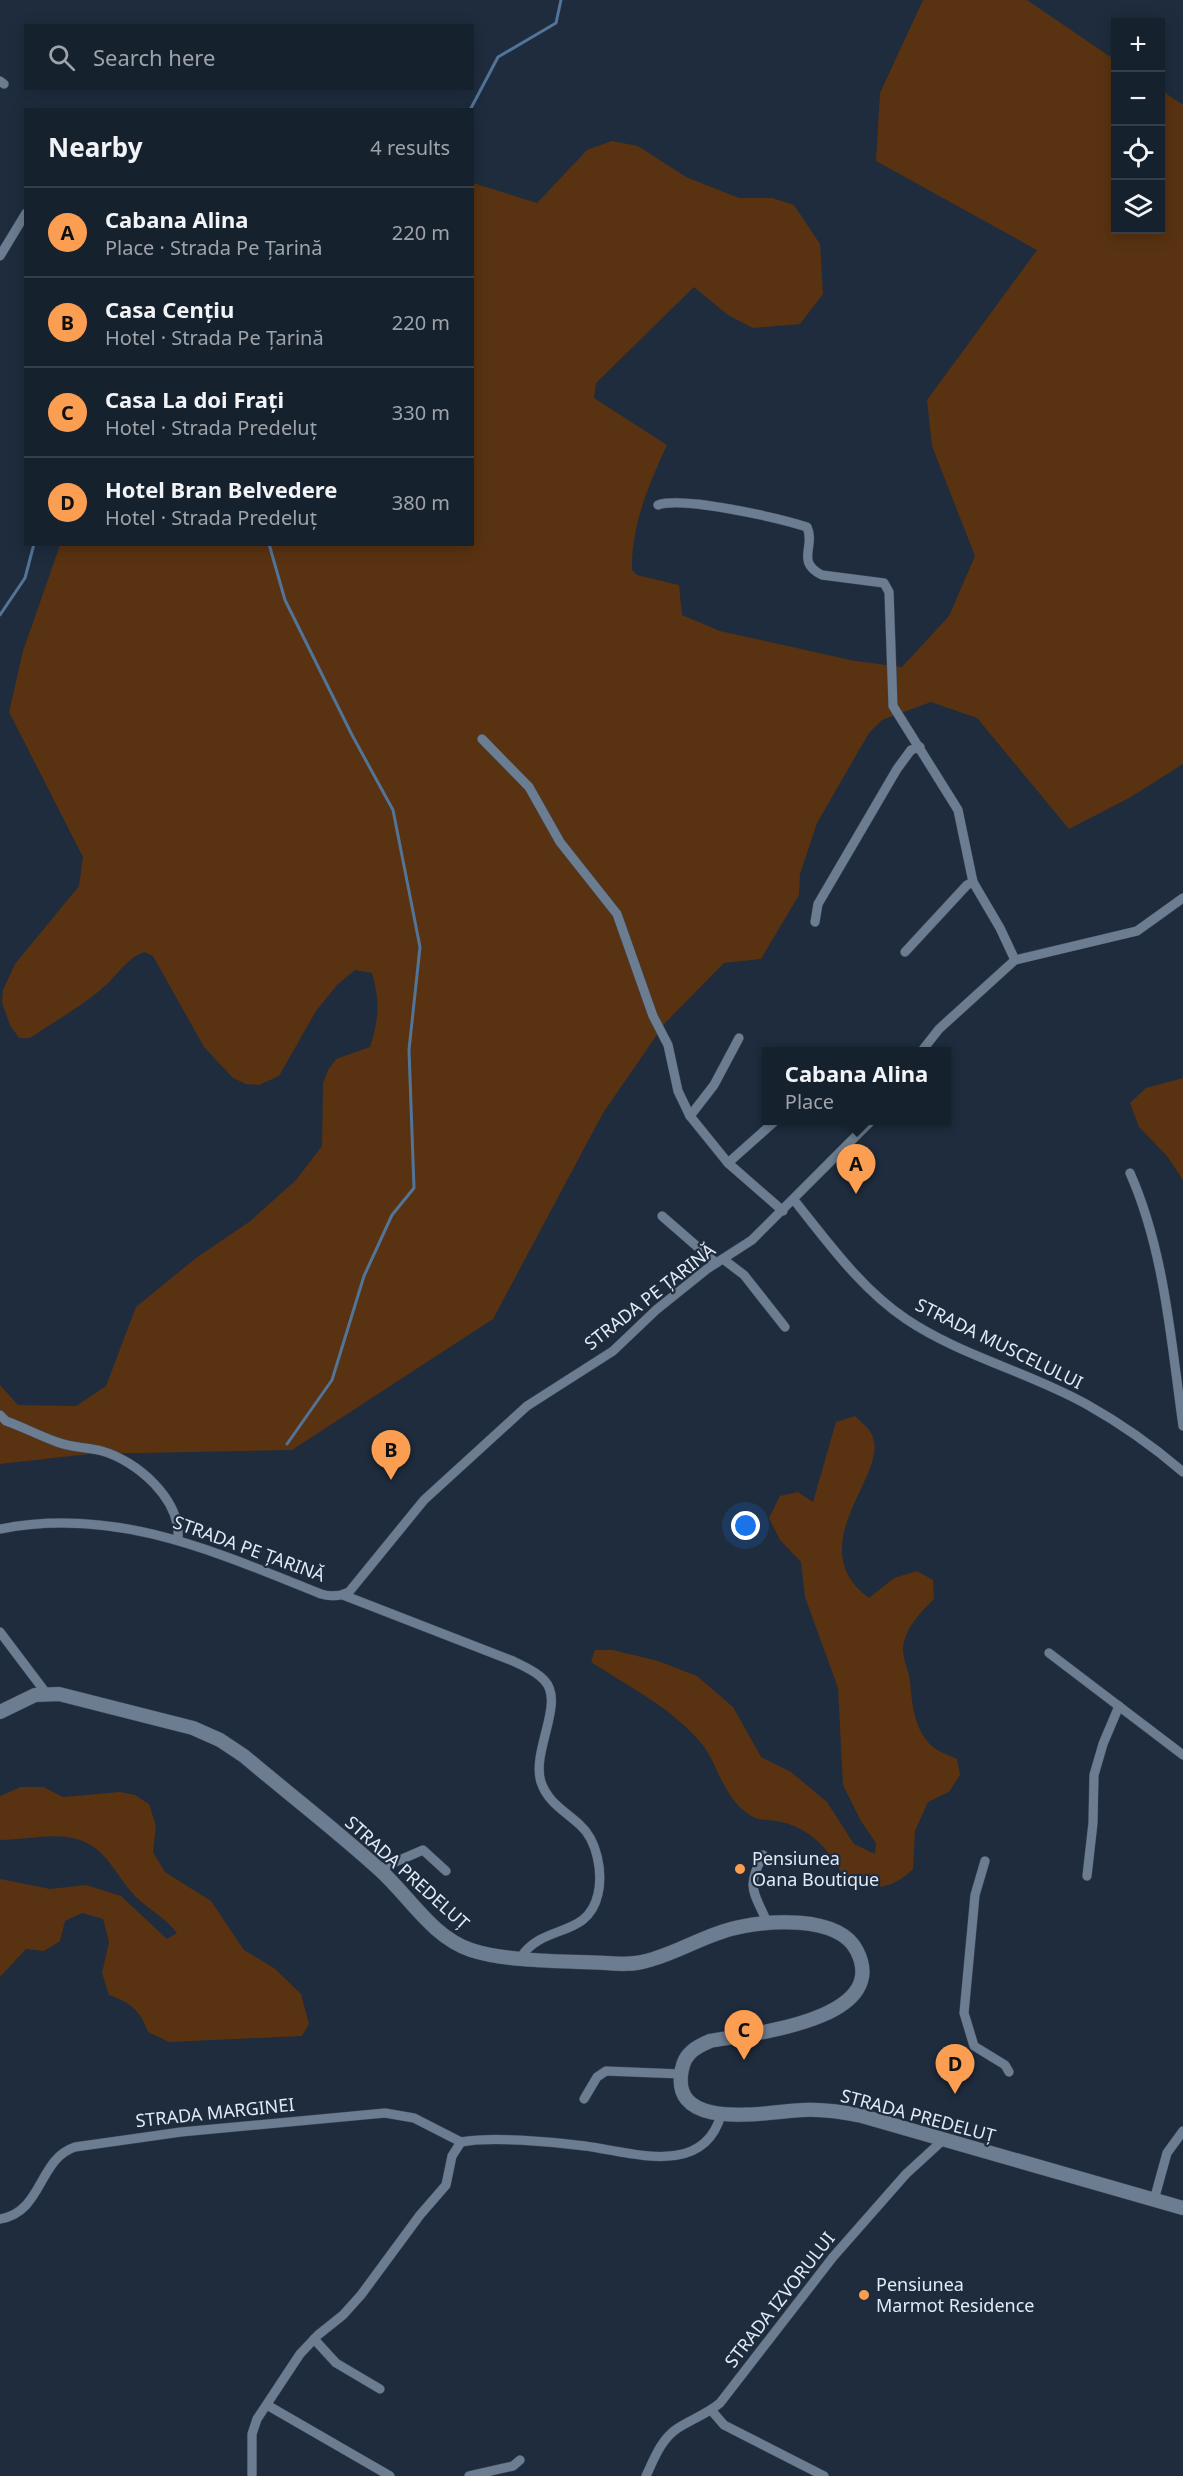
<!DOCTYPE html>
<meta charset="utf-8">
<style>
:root{--surface:#16212e;--page:#232e3a;--text:#f1f3f6;--muted:#9ea3aa;--line:#353e4a;--accent:#fb9e51}
body{margin:0;font-family:"Noto Sans",sans-serif;background:var(--page);color:var(--text)}
.controls{position:absolute;right:18px;top:18px;display:grid;overflow:hidden;border-radius:0px;box-shadow:0 3px 15px #0003}
.controls button{width:54px;height:54px;display:grid;place-items:center;padding:0;border:0;border-bottom:2px solid var(--line);background:var(--surface);color:var(--text);font:30px sans-serif}
.you{position:absolute;left:746px;top:1526px;width:21px;height:21px;margin:-15px;border:4px solid #fff;border-radius:50%;background:#1a73e8;box-shadow:0 0 0 9px #1a73e833}
.badge{display:grid;place-items:center;width:39px;height:39px;border-radius:50%;background:var(--accent);color:#111;font-size:20px;font-weight:700}
.pin{position:absolute;translate:-50% -50px;filter:drop-shadow(0 2px 3px #0008)}
.pin::after{content:'';position:absolute;top:32px;width:21px;height:18px;background:inherit;clip-path:polygon(0 0,100% 0,50% 100%)}
.popup{position:absolute;left:762px;top:1047px;width:189px;height:78px;box-sizing:border-box;display:grid;place-content:center;border-radius:0px;background:var(--surface);filter:drop-shadow(0 2px 4px #0005);font-size:20px;white-space:nowrap;color:var(--muted)}
.popup b{font-size:22px;color:var(--text)}
.popup::after{content:'';position:absolute;left:50%;top:100%;margin-left:-12px;border:12px solid transparent;border-top-color:var(--surface)}
.list{margin:0;padding:0;list-style:none}
h2{display:flex;justify-content:space-between;align-items:center;height:78px;margin:0;padding:0 24px;font-size:26px}
h2 small{font-size:20px;font-weight:400;color:var(--muted)}
.list li{display:grid;grid-template-columns:39px 1fr auto;gap:18px;align-items:center;box-sizing:border-box;height:90px;padding:0 24px;border-top:2px solid var(--line)}
.list b{display:block;font-size:22px;white-space:nowrap}
.list p{margin:0;font-size:20px;white-space:nowrap;color:var(--muted)}
.list em{font-size:20px;font-style:normal;color:var(--muted)}
.icon{flex:none;width:33px;height:33px;fill:none;stroke:currentColor;stroke-width:2;stroke-linecap:round;stroke-linejoin:round}
.map{position:relative;flex:none;width:1183px;height:2476px;overflow:hidden}
.search{position:absolute;background:var(--surface);box-shadow:0 3px 15px #0003;left:24px;top:24px;width:450px;height:66px;display:flex;align-items:center;gap:15px;box-sizing:border-box;padding:0 21px;border-radius:0px;color:var(--muted);font-size:22px}
.panel{position:absolute;background:var(--surface);box-shadow:0 3px 15px #0003;left:24px;top:108px;width:450px;height:438px;border-radius:0px}
.map>svg:first-child{display:block}
.green{fill:#593211}
.lines{fill:none;stroke-linecap:round;stroke-linejoin:round}
.stream{stroke:#527498;stroke-width:3}
.minor-casing{stroke:#3b4756;stroke-width:10}
.secondary-casing{stroke:#3b4756;stroke-width:15}
.minor{stroke:#6c7d91;stroke-width:9}
.secondary{stroke:#6c7d91;stroke-width:14}
.poi-dot{fill:#fb9e51;stroke:#1e2c3d;stroke-width:2}
.labels{text-anchor:middle;stroke-width:4.5;stroke-linejoin:round;paint-order:stroke}
.street-label{font-size:18px;fill:#e1eaf6;stroke:#1e2c3d}
.poi-label{font-size:18px;fill:#e1eaf6;stroke:#1e2c3d;text-anchor:start}
</style>
<div class="map">
<svg width="1183" height="2476" viewBox="0 0 1183 2476">
<rect width="100%" height="100%" fill="#1e2c3d"/>
<g class="green">
<path d="M 923,0 L 1027,0 L 1115,60 L 1116,230 L 1160,230 L 1161,90 L 1183,105 L 1183,764 L 1131,797 L 1069,829 L 977,718 L 931,702 L 882,720 L 869,733 L 817,823 L 800,874 L 799,895 L 761,959 L 724,963 L 665,1023 L 603,1113 L 493,1319 L 292,1450 L 89,1454 L 0,1464 L 0,1385 L 18,1405 L 76,1406 L 106,1386 L 136,1307 L 196,1258 L 249,1222 L 296,1180 L 322,1146 L 323,1083 L 328,1070 L 336,1059 L 370,1047 C 379,1020 380,1000 372,973 L 355,970 L 337,985 L 316,1011 L 279,1076 L 259,1085 L 246,1084 L 233,1078 L 204,1047 L 153,956 L 144,952 C 128,958 121,970 110,981 C 89,1002 55,1021 30,1038 L 19,1038 L 10,1025 L 2,1003 L 3,990 L 15,964 L 79,886 L 83,857 L 9,712 L 23,651 L 60,545 L 472,544 L 473,183 L 537,203 L 587,150 L 612,141 L 638,146 L 686,177 L 739,198 L 772,198 L 794,205 L 820,244 L 823,294 L 800,324 L 753,328 L 728,315 L 694,287 L 596,383 L 594,398 L 667,445 C 649,484 631,526 632,570 L 637,575 L 679,585 L 682,615 L 720,631 L 855,661 L 902,667 L 949,616 L 975,556 L 932,446 L 927,400 L 1037,250 L 876,161 L 880,93 Z"/>
<polygon points="1183,1078 1183,1180 1167,1156 1139,1127 1130,1103 1146,1088"/>
<path d="M 855,1416 C 860,1421 868,1427 871,1433 C 894,1472 797,1544 869,1598 L 894,1578 L 917,1571 L 933,1580 L 934,1599 C 921,1612 904,1629 903,1649 C 903,1660 909,1671 910,1681 C 912,1703 914,1730 932,1746 C 938,1752 949,1755 957,1759 L 960,1775 L 949,1792 L 928,1802 L 915,1831 L 913,1869 C 891,1890 878,1888 849,1886 C 834,1857 815,1829 781,1822 C 763,1818 758,1823 743,1810 C 722,1792 718,1765 702,1744 C 672,1708 631,1688 591,1662 L 595,1650 L 613,1650 L 658,1661 L 697,1676 L 733,1707 L 761,1757 L 791,1772 L 827,1802 L 854,1844 L 875,1854 L 876,1843 L 861,1821 L 843,1785 L 838,1688 L 805,1597 L 801,1562 L 780,1540 L 769,1518 L 780,1496 L 798,1492 L 813,1502 L 836,1422 Z"/>
<path d="M 21,1787 L 43,1787 L 63,1797 L 120,1792 L 135,1795 L 149,1804 L 156,1826 L 153,1852 L 165,1872 L 211,1901 L 244,1950 L 274,1968 L 301,1994 L 309,2024 L 302,2036 L 169,2042 L 148,2032 C 140,2010 131,2003 109,1995 L 102,1973 L 109,1942 L 103,1919 L 82,1913 L 65,1921 L 60,1941 L 44,1951 L 26,1949 L 0,1977 L 0,1879 L 50,1889 L 86,1885 L 121,1896 L 167,1939 L 177,1933 C 165,1917 149,1910 136,1897 C 123,1884 114,1866 101,1853 C 72,1826 36,1840 0,1840 L 0,1796 Z"/>
</g>
<g class="lines">
<g class="stream">
<polyline points="470,110 498,57 556,23 561,0"/>
<polyline points="269,544 285,600 352,735 393,810 420,947 409,1050 414,1188 392,1215 364,1276 332,1380 287,1444"/>
<polyline points="0,615 25,578 34,544"/>
</g>
<g class="minor-casing">
<g id="minor">
<polyline points="0,81 4,84"/>
<polyline points="0,256 26,213"/>
<path d="M 658,505 C 683,496 779,518 807,527 C 816,546 795,562 822,575 L 884,583 L 889,592 L 893,706 L 958,810 L 973,882 L 1000,928 L 1015,960"/>
<polyline points="482,739 529,787 560,842 617,914 653,1016 668,1045 678,1091 690,1116 728,1163 783,1211"/>
<polyline points="815,922 818,904 897,769 911,750 920,747"/>
<polyline points="905,952 967,885 973,882"/>
<polyline points="921,1052 939,1029 1015,960 1137,931 1183,898"/>
<polyline points="690,1116 714,1085 739,1038"/>
<polyline points="728,1163 774,1122"/>
<path d="M 1130,1173 C 1165,1252 1171,1342 1183,1426"/>
<path d="M 794,1200 C 827,1241 861,1289 906,1319 C 961,1356 1029,1372 1086,1404 C 1120,1423 1154,1447 1183,1472"/>
<polyline points="662,1216 716,1263"/>
<polyline points="723,1259 744,1275 785,1327"/>
<path d="M 0,1415 L 6,1421 C 23,1427 40,1436 57,1442 C 72,1448 87,1447 102,1451 C 137,1461 181,1499 178,1539"/>
<path d="M 0,1529 C 116,1506 216,1552 321,1594 C 331,1597 339,1597 349,1592 L 424,1500 L 527,1406 L 613,1351 L 656,1310 L 707,1269 L 752,1240 L 872,1120"/>
<path d="M 343,1595 L 513,1661 C 523,1666 536,1671 544,1680 C 566,1702 531,1751 541,1782 C 548,1803 565,1811 580,1825 C 597,1840 603,1872 598,1894 C 588,1939 543,1923 521,1957"/>
<polyline points="0,1632 46,1693"/>
<polyline points="1049,1653 1183,1755"/>
<path d="M 763,1855 C 746,1888 753,1890 767,1922"/>
<polyline points="985,1861 975,1895 964,2013 974,2046 1005,2065 1009,2072"/>
<polyline points="379,1869 423,1850 446,1871"/>
<polyline points="1087,1876 1093,1823 1094,1775 1103,1744 1119,1706"/>
<polyline points="584,2099 597,2077 606,2071 681,2074"/>
<polyline points="1154,2200 1167,2153 1183,2131"/>
<path d="M 0,2219 C 43,2212 38,2159 75,2147 L 181,2132 L 385,2113 L 414,2118 L 461,2142"/>
<polyline points="314,2339 336,2363 380,2389"/>
<polyline points="267,2405 390,2476"/>
<polyline points="711,2410 724,2425 824,2476"/>
<path d="M 252,2476 L 252,2434 L 257,2419 L 300,2354 L 318,2335 L 343,2315 L 361,2295 L 420,2215 L 446,2185 L 452,2156 L 461,2142 C 491,2136 554,2142 585,2146 C 632,2152 703,2178 721,2115"/>
<polyline points="469,2476 513,2466 520,2460"/>
<path d="M 646,2476 C 654,2459 661,2439 678,2428 C 692,2419 707,2414 720,2403 L 833,2257 L 906,2174 L 942,2141"/>
</g>
</g>
<g class="secondary-casing">
<path id="secondary" d="M 0,1712 L 35,1695 L 59,1694 L 193,1728 L 220,1740 L 244,1756 C 289,1794 336,1830 380,1870 C 409,1896 432,1937 471,1950 C 507,1962 566,1961 606,1963 C 619,1964 633,1965 646,1961 C 675,1954 701,1937 731,1929 C 763,1920 839,1914 857,1951 C 892,2021 748,2034 710,2041 C 696,2047 685,2053 682,2069 C 668,2134 770,2111 803,2110 C 823,2109 843,2112 862,2116 L 1183,2208"/>
</g>
<use href="#minor" class="minor"/>
<use href="#secondary" class="secondary"/>
</g>
<g class="poi-dot">
<circle cx="740" cy="1869" r="6"/>
<circle cx="864" cy="2295" r="6"/>
</g>
<g class="labels">
<g class="street-label">
<text transform="translate(650 1297) rotate(-38)" y="6">STRADA PE ȚARINĂ</text>
<text transform="translate(999 1344) rotate(26)" y="6">STRADA MUSCELULUI</text>
<text transform="translate(249 1549) rotate(20)" y="6">STRADA PE ȚARINĂ</text>
<text transform="translate(407 1873) rotate(42)" y="6">STRADA PREDELUȚ</text>
<text transform="translate(215 2113) rotate(-6)" y="6">STRADA MARGINEI</text>
<text transform="translate(918 2116) rotate(15)" y="6">STRADA PREDELUȚ</text>
<text transform="translate(780 2300) rotate(-52)" y="6">STRADA IZVORULUI</text>
</g>
<g class="poi-label">
<text x="752" y="1865">Pensiunea<tspan x="752" dy="21">Oana Boutique</tspan></text>
<text x="876" y="2291">Pensiunea<tspan x="876" dy="21">Marmot Residence</tspan></text>
</g>
</g>
</svg>
<div class="controls">
<button>+</button>
<button>−</button>
<button><svg class="icon" aria-label="locate" viewBox="0 0 24 24"><circle cx="12" cy="12" r="6"/><path d="M12 2v4M12 18v4M2 12h4M18 12h4"/></svg></button>
<button><svg class="icon" aria-label="layers" viewBox="0 0 24 24"><path d="M12 4l9 5-9 5-9-5zM3 14l9 5 9-5"/></svg></button>
</div>
<div class="you"></div>
<div class="pin badge" style="left:856px;top:1194px">A</div>
<div class="popup"><b>Cabana Alina</b>Place</div>
<div class="pin badge" style="left:391px;top:1480px">B</div>
<div class="pin badge" style="left:744px;top:2060px">C</div>
<div class="pin badge" style="left:955px;top:2094px">D</div>
<div class="search"><svg class="icon" aria-label="search" viewBox="0 0 24 24"><circle cx="10" cy="10" r="6"/><path d="M15 15l6 6"/></svg>Search here</div>
<section class="panel">
<h2>Nearby<small>4 results</small></h2>
<ul class="list">
<li><span class="badge">A</span><div><b>Cabana Alina</b><p>Place · Strada Pe Țarină</p></div><em>220 m</em></li>
<li><span class="badge">B</span><div><b>Casa Cențiu</b><p>Hotel · Strada Pe Țarină</p></div><em>220 m</em></li>
<li><span class="badge">C</span><div><b>Casa La doi Frați</b><p>Hotel · Strada Predeluț</p></div><em>330 m</em></li>
<li><span class="badge">D</span><div><b>Hotel Bran Belvedere</b><p>Hotel · Strada Predeluț</p></div><em>380 m</em></li>
</ul>
</section>
</div>
